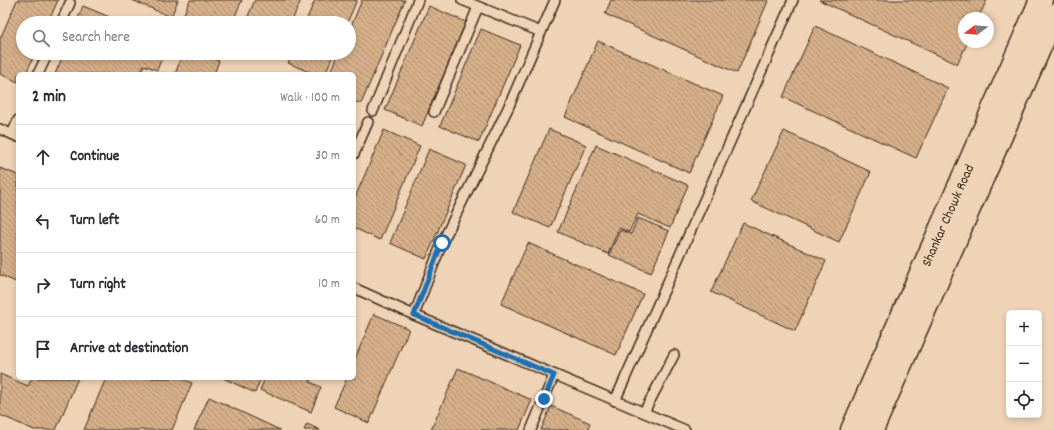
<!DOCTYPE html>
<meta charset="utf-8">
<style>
:root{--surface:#fff;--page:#f7f7f7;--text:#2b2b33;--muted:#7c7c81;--line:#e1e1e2}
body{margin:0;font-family:Dekko,sans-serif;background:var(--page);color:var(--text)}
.controls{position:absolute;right:12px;bottom:12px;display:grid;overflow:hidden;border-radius:6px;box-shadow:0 2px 6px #0003}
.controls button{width:36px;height:36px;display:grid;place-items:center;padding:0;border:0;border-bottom:1px solid var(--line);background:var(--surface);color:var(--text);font:20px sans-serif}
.compass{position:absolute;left:958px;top:12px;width:36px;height:36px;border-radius:50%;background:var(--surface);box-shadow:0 2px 6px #0003;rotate:254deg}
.stop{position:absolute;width:12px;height:12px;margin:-9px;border:3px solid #1f6fb2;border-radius:50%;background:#fff}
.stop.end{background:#1f6fb2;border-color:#fff;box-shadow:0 1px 4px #0008}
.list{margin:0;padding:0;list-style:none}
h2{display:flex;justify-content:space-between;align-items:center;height:52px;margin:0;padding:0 16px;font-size:17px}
h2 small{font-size:13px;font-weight:400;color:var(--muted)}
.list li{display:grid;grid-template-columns:26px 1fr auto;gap:12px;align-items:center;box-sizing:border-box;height:64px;padding:0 16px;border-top:1px solid var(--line)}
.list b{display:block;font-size:15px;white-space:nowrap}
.list em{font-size:13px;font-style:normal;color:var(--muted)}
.icon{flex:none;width:22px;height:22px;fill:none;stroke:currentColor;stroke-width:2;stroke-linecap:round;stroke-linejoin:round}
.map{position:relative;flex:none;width:1054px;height:430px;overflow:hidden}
.search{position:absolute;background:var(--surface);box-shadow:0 2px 6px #0003;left:16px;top:16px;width:340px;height:44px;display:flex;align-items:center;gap:10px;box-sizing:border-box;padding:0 14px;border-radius:22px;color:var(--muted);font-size:15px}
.panel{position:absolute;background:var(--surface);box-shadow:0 2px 6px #0003;left:16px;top:72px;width:340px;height:308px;border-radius:6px}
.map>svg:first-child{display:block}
.building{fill:url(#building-back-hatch);stroke:#3b2a1e}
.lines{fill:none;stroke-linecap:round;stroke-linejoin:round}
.lane-casing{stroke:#3b2a1e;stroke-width:12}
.secondary-casing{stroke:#3b2a1e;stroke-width:25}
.lane{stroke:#efd3b6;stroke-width:9}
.secondary{stroke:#efd3b6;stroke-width:22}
.route{stroke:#1f6fb2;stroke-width:5}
.labels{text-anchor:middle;stroke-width:3.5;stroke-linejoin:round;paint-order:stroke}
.street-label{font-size:14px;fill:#3b2a1e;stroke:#efd3b6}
</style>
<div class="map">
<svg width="1054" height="430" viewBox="0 0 1054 430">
<defs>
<pattern id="building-back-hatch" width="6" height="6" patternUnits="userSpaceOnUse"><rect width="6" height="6" fill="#d6b089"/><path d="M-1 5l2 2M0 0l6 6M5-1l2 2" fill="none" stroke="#af8f6f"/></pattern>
</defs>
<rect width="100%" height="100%" fill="#efd3b6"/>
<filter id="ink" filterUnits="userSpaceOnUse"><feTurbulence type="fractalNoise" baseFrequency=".025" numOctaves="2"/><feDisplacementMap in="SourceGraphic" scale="8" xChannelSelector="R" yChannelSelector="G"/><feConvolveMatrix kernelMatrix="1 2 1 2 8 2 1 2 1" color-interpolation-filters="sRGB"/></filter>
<g filter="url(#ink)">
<g class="building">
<polygon points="17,0 58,0 48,23 23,23 23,53 35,53 26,74 18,74 18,82 0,74 0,39"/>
<polygon points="132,0 178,0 171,17"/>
<polygon points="190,0 242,0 232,23 180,23"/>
<polygon points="255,0 301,0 291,23 245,23"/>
<polygon points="315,0 357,0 347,23 305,23"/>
<polygon points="362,0 405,0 361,104 354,101 354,74 330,74 339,53 349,53 349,31"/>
<polygon points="611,0 766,0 768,1 737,73 605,14"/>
<polygon points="819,0 987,0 978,18 964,18 964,42 968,42 957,64"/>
<polygon points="83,6 124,23 76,23"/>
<polygon points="429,6 466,22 422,126 385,110"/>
<polygon points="815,26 948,88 916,158 783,97"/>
<polygon points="481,29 520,45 479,142 440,126"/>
<polygon points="598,41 723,96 689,173 565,117"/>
<polygon points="64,53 164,53 157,70 144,65 140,74 55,74"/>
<polygon points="183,53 200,53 219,61 214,74 175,74"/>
<polygon points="293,53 334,53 325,74 314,74 288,63"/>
<polygon points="549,129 586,145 550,228 513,212"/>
<polygon points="384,130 420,146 380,240 354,228 354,200"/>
<polygon points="784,131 871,172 839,242 751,201"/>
<polygon points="596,145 688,185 670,228 638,214 629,232 619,228 608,254 558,232"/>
<polygon points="429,149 466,165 426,259 390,243"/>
<polygon points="0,168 18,175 18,258 16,263 18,264 18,278 16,282 0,275"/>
<polygon points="638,218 669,231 651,273 609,255 620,230 631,234"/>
<polygon points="743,223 826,261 795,331 711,292"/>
<polygon points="528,243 643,294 616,355 501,304"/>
<polygon points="374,314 409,329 369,423 334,407 347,378 354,378 354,361"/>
<polygon points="458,368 532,400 519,430 431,430"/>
<polygon points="0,374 28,386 32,378 78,378 56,430 34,430 0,415"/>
<polygon points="106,378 180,378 192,383 172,430 84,430"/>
<polygon points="223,378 261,378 255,393"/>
<polygon points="265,378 312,378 310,382 321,387 311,412 260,390"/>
<polygon points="209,397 280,430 194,430"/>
<polygon points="551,406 590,423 588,430 541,430"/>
<polygon points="307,424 320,430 304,430"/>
</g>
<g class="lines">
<g class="lane-casing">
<g id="lane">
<polyline points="462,0 541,32"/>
<polyline points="61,23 70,3"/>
<polyline points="38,74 48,53"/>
<polyline points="373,111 418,0"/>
<polyline points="434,112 478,7"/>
<polyline points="0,129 18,137"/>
<polyline points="12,134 18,120"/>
<polyline points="354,154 368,122"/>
<polyline points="354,288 414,315 685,430"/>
<polyline points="414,315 442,243 508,108 555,0"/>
<polyline points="615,401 793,0"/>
<polyline points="644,412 674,355"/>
<polyline points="531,430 554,375"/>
</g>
</g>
<g class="secondary-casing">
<g id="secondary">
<polyline points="852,430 1041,0"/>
<polyline points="872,430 1054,15"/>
</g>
</g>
<use href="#lane" class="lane"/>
<use href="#secondary" class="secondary"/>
</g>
</g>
<g class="lines" filter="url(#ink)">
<polyline class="route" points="442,243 414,315 554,375 544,399"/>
</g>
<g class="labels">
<g class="street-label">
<text transform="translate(947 215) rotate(-66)" y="5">Shankar Chowk Road</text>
</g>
</g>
</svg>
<div class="controls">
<button>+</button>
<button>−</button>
<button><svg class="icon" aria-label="locate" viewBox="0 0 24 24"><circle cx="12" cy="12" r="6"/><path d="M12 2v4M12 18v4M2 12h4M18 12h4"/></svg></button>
</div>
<svg class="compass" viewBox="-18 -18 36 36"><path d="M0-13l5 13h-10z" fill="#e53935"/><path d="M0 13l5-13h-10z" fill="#7c7c81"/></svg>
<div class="stop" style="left:442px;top:243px"></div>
<div class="stop end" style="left:544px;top:399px"></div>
<div class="search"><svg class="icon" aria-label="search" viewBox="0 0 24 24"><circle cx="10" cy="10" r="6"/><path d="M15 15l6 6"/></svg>Search here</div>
<section class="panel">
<h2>2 min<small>Walk · 100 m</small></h2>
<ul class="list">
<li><svg class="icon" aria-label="ahead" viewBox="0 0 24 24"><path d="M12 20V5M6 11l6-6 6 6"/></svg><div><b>Continue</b></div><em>30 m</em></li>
<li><svg class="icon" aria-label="left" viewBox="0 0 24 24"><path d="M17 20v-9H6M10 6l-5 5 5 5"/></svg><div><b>Turn left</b></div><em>60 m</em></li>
<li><svg class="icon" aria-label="right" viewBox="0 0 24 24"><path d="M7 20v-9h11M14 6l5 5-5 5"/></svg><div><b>Turn right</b></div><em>10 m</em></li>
<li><svg class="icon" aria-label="arrive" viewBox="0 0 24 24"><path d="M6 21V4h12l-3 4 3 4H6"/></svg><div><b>Arrive at destination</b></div></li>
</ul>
</section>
</div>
